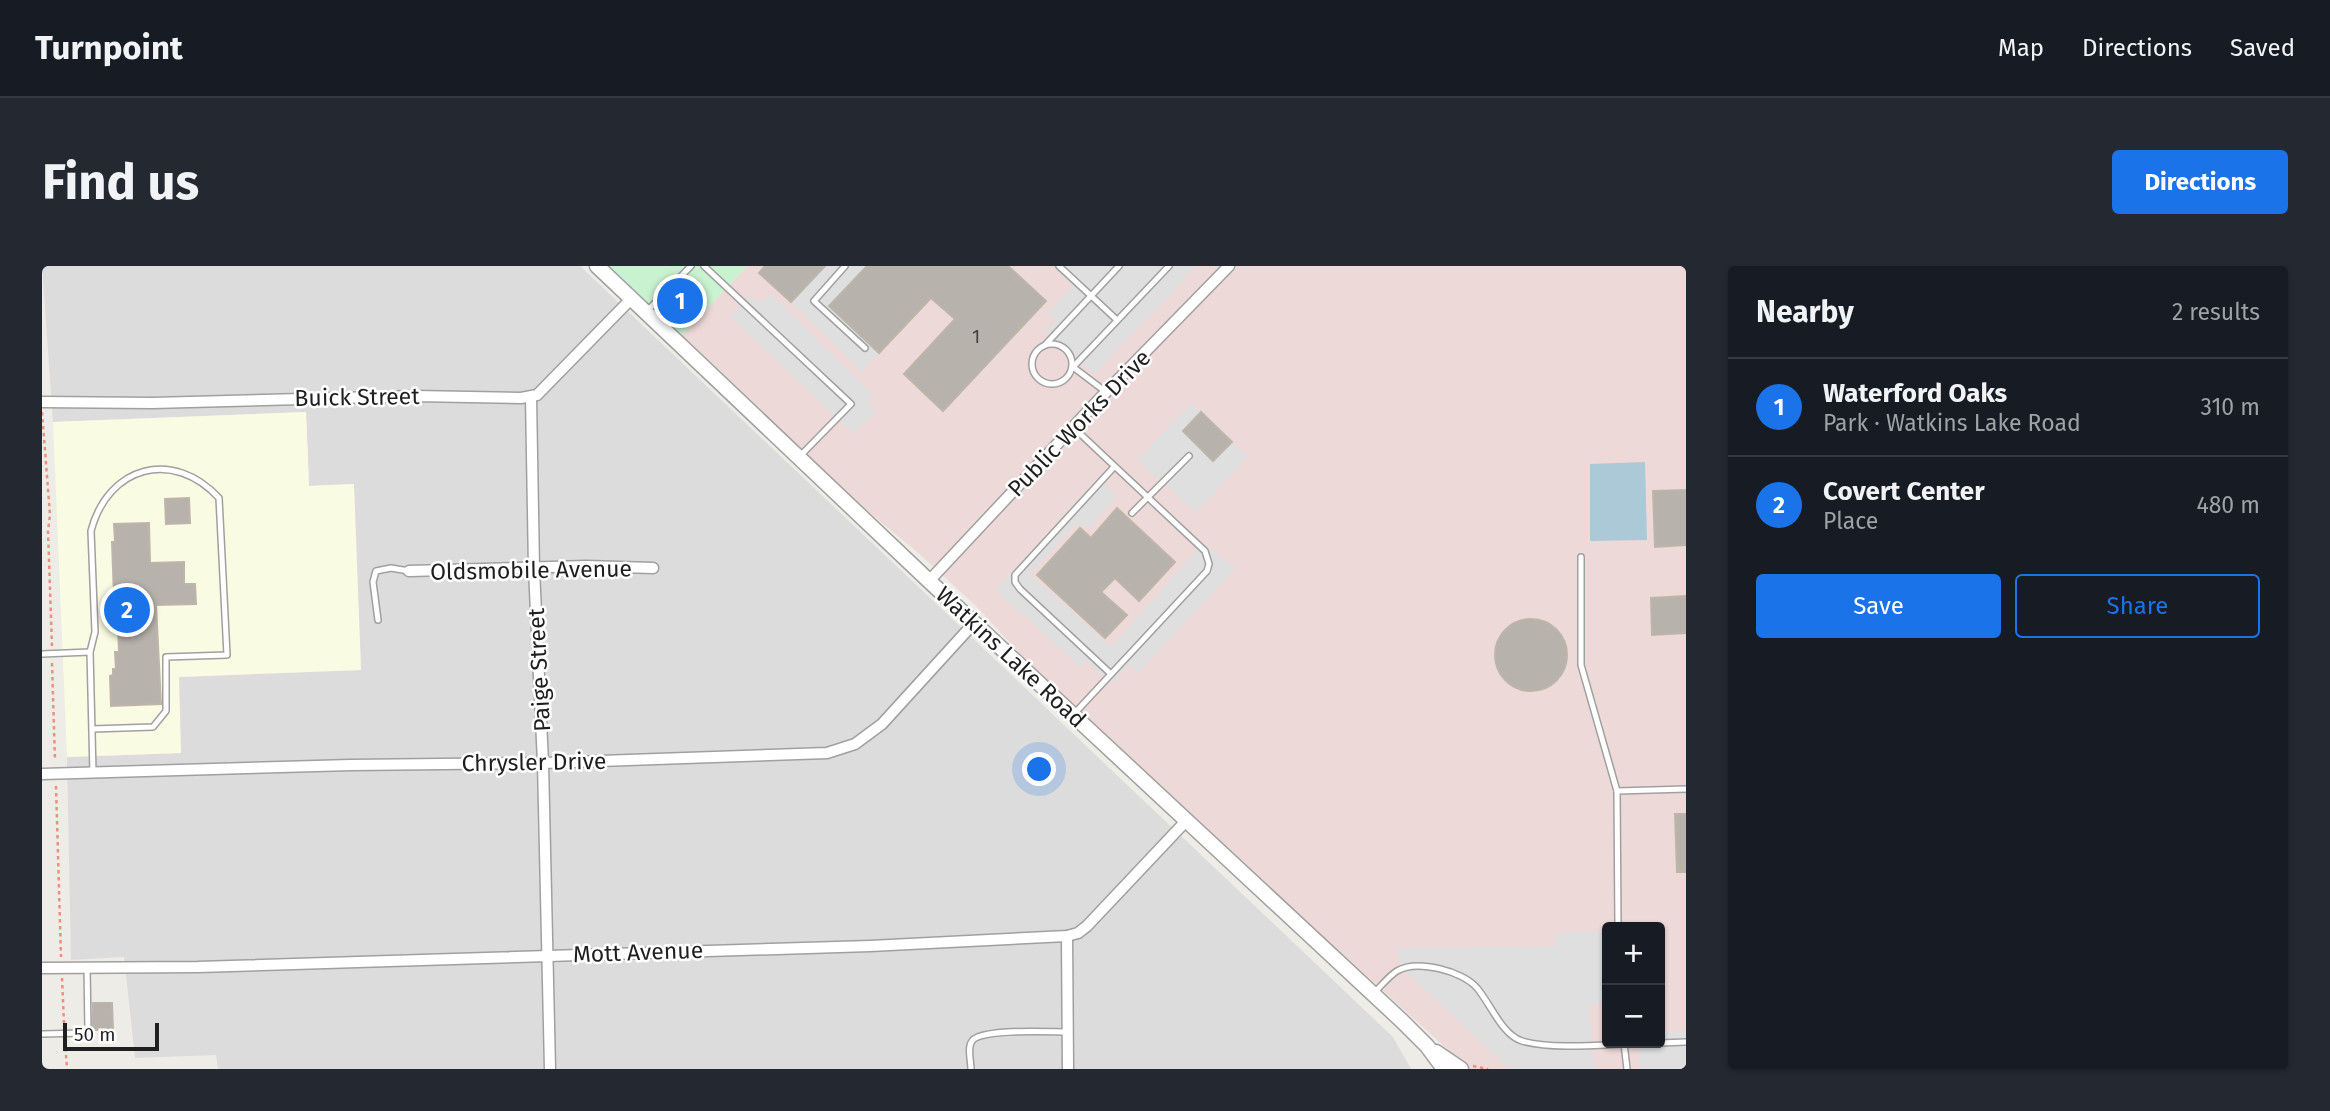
<!DOCTYPE html>
<meta charset="utf-8">
<style>
:root{--surface:#171b24;--page:#242831;--text:#f1f3f6;--muted:#9ea1a6;--line:#363941;--accent:#1a73e8}
body{margin:0;font-family:"Fira Sans",sans-serif;background:var(--page);color:var(--text)}
.controls{position:absolute;right:21px;bottom:21px;display:grid;overflow:hidden;border-radius:7px;box-shadow:0 2px 5px #0004}
.controls button{width:63px;height:63px;display:grid;place-items:center;padding:0;border:0;border-bottom:2px solid var(--line);background:var(--surface);color:var(--text);font:35px sans-serif}
.scale{position:absolute;left:21px;bottom:18px;width:96px;box-sizing:border-box;padding-left:7px;border:4px solid #1f1f1f;border-top:0;font-size:19px;line-height:24px;white-space:nowrap;color:#1f1f1f;-webkit-text-stroke:5px #fff;paint-order:stroke}
.you{position:absolute;left:998px;top:504px;width:24px;height:24px;margin:-18px;border:5px solid #fff;border-radius:50%;background:#1a73e8;box-shadow:0 0 0 10px #1a73e833}
.badge{display:grid;place-items:center;width:46px;height:46px;border-radius:50%;background:var(--accent);color:#fff;font-size:23px;font-weight:700}
.pin{position:absolute;translate:-50% -50%;border:4px solid #fff;box-shadow:0 2px 7px #0006}
.list{margin:0;padding:0;list-style:none}
h2{display:flex;justify-content:space-between;align-items:center;height:91px;margin:0;padding:0 28px;font-size:30px}
h2 small{font-size:23px;font-weight:400;color:var(--muted)}
.list li{display:grid;grid-template-columns:46px 1fr auto;gap:21px;align-items:center;box-sizing:border-box;height:98px;padding:0 28px;border-top:2px solid var(--line)}
.list b{display:block;font-size:26px;white-space:nowrap}
.list p{margin:0;font-size:23px;white-space:nowrap;color:var(--muted)}
.list em{font-size:23px;font-style:normal;color:var(--muted)}
.actions{display:flex;gap:14px;padding:21px 28px}
.actions a{flex:1;padding:16px 0;border:2px solid var(--accent);border-radius:7px;text-align:center;font-size:24px;color:var(--accent)}
.actions .main{background:var(--accent);color:#fff}
.map{position:relative;flex:none;width:1644px;height:803px;overflow:hidden;border-radius:7px}
header{display:flex;align-items:center;gap:42px;box-sizing:border-box;height:98px;padding:0 35px;background:var(--surface);border-bottom:2px solid var(--line)}
header strong{font-size:33px}
nav{display:flex;gap:38px;margin-inline-start:auto;font-size:24px}
.intro{display:flex;align-items:center;justify-content:space-between;box-sizing:border-box;height:168px;padding:0 42px}
h1{margin:0;font-size:49px}
.button{padding:18px 32px;border-radius:7px;background:var(--accent);color:#fff;font-size:24px;font-weight:700}
main{display:flex;gap:42px;padding:0 42px}
aside{flex:1;background:var(--surface);border-radius:7px;box-shadow:0 2px 5px #0004}
.map>svg:first-child{display:block}
.residential{fill:#dddcdc}
.commercial{fill:#eddad8;fill-rule:evenodd}
.education{fill:#f9fbe2}
.park{fill:#c9f3d0}
.parking{fill:#dfdfdf}
.water{fill:#acc9d7}
.building{fill:#b7b2ac;stroke:#beb5aa;stroke-width:2}
.lines{fill:none;stroke-linecap:round;stroke-linejoin:round}
.service-casing{stroke:#a0a0a0;stroke-width:8}
.minor-casing{stroke:#a0a0a0;stroke-width:13}
.tertiary-casing{stroke:#a0a0a0;stroke-width:17}
.path{stroke:#e9917d;stroke-width:2.5;stroke-dasharray:3.5 3.5;stroke-linecap:butt}
.service{stroke:#fff;stroke-width:5}
.minor{stroke:#fff;stroke-width:10}
.tertiary{stroke:#fff;stroke-width:14}
.labels{text-anchor:middle;stroke-width:5;stroke-linejoin:round;paint-order:stroke}
.number-label{font-size:19px;fill:#454442}
.street-label{font-size:23px;fill:#1f1f1f;stroke:#fff}
</style>
<header>
<strong>Turnpoint</strong>
<nav><a>Map</a><a>Directions</a><a>Saved</a></nav>
</header>
<div class="intro"><h1>Find us</h1><a class="button">Directions</a></div>
<main>
<div class="map">
<svg width="1644" height="803" viewBox="0 0 1644 803">
<rect width="100%" height="100%" fill="#eeece6"/>
<polygon class="residential" points="0,0 538,0 1351,771 1369,803 176,803 174,789 93,792 82,691 29,694 25,491 139,487 136,411 319,404 311,218 267,220 264,146 11,156"/>
<path class="commercial" d="M 705,0 L 1644,0 L 1644,803 L 1427,803 L 1231,625 L 982,392 L 934,340 L 875,286 L 798,222 L 639,70 ZM 1565,661 L 1618,661 L 1618,777 L 1565,777 Z"/>
<polygon class="education" points="264,146 267,220 312,218 319,404 137,411 139,487 25,491 11,156"/>
<polygon class="park" points="567,0 705,0 639,70"/>
<g class="parking">
<polygon points="783,0 825,0 788,40 837,87 820,106 749,36"/>
<polygon points="1011,0 1155,0 1052,108 1003,65 1013,55 1006,47 1031,20"/>
<polygon points="728,27 830,128 827,137 834,145 812,168 688,51 707,30 715,35 722,34"/>
<polygon points="1148,138 1159,146 1141,165 1171,194 1190,176 1206,190 1154,247 1095,194"/>
<polygon points="1055,213 1076,230 1047,262 1034,258 988,308 1069,381 1162,276 1193,303 1096,407 1086,400 1071,417 1058,408 1045,395 1038,400 953,324"/>
<polygon points="1560,665 1560,738 1547,739 1553,803 1468,803 1360,702 1354,682 1514,680 1513,667"/>
<polygon points="1618,765 1644,765 1644,803 1598,803 1598,777 1618,777"/>
</g>
<polygon class="water" points="1603,196 1605,274 1548,275 1548,198"/>
<g class="building">
<polygon points="723,0 783,0 749,36 717,7"/>
<polygon points="825,0 966,0 1004,35 901,145 862,108 913,53 889,32 837,87 787,40"/>
<polygon points="1159,146 1190,176 1171,195 1141,165"/>
<polygon points="1644,224 1644,279 1613,281 1611,225"/>
<polygon points="147,232 148,257 124,258 123,233"/>
<polygon points="1075,242 1133,296 1097,335 1073,312 1059,326 1085,349 1063,372 995,309 1038,262 1049,272"/>
<polygon points="107,257 108,297 142,296 142,318 153,318 154,338 114,339 119,438 69,440 68,410 71,409 71,403 74,403 73,386 77,386 76,359 73,359 70,276 73,276 72,258"/>
<polygon points="1644,330 1644,367 1610,369 1609,332"/>
<circle cx="1489" cy="389" r="36"/>
<polygon points="1633,548 1644,548 1644,606 1635,606"/>
<polygon points="51,737 70,737 71,764 51,764"/>
</g>
<g class="lines">
<g class="service-casing">
<g id="service">
<polyline points="662,0 809,138 758,190"/>
<polyline points="803,0 772,35 823,82"/>
<polyline points="1017,0 1075,54"/>
<polyline points="606,44 649,0"/>
<circle cx="1010" cy="98" r="20"/>
<polyline points="1003,79 1077,0"/>
<polyline points="1064,126 1031,101 1127,0"/>
<polyline points="1090,247 1147,190"/>
<polyline points="1539,291 1539,399 1575,525"/>
<polyline points="336,354 331,316 334,305 349,302 367,305"/>
<polyline points="0,388 48,386"/>
<polyline points="1069,408 978,323 973,316 973,309 1072,201"/>
<polyline points="1031,449 1165,305 1167,298 1163,285 1032,162"/>
<path d="M 50,463 L 111,461 L 124,445 L 124,391 L 185,389 L 177,232 C 131,182 66,200 49,265 L 53,366 L 48,386 L 51,507"/>
<polyline points="1576,661 1575,525 1644,523"/>
<path d="M 1332,727 C 1339,720 1347,710 1355,705 C 1375,693 1421,705 1435,722 C 1448,737 1460,769 1480,775 C 1516,785 1571,777 1609,777"/>
<polyline points="0,768 42,767 46,765 45,700"/>
<polyline points="1582,777 1585,803"/>
<polyline points="1618,777 1644,776"/>
<path d="M 929,803 C 929,795 925,782 930,775 C 939,762 1008,766 1025,766"/>
</g>
</g>
<g class="minor-casing">
<g id="minor">
<polyline points="489,131 492,303 501,497 508,803"/>
<polyline points="0,136 110,137 373,130 479,132 495,129 589,33"/>
<polyline points="367,305 544,300 611,302"/>
<polyline points="887,315 1064,126 1187,0"/>
<polyline points="0,508 309,499 501,497 785,487 813,478 840,458 932,357"/>
<polyline points="1025,670 1026,803"/>
<polyline points="0,702 156,701 828,680 1025,670 1036,667 1045,660 1145,554"/>
</g>
</g>
<g class="tertiary-casing">
<g id="tertiary">
<polyline points="555,0 887,315 1360,755 1385,780 1402,803"/>
<polyline points="1394,786 1419,803"/>
</g>
</g>
<g class="path">
<polyline points="0,146 8,249 6,265 10,380"/>
<polyline points="10,397 13,495"/>
<polyline points="14,520 19,691"/>
<polyline points="20,712 22,758"/>
<polyline points="23,775 25,803"/>
<polyline points="1431,800 1446,803"/>
</g>
<use href="#service" class="service"/>
<use href="#minor" class="minor"/>
<use href="#tertiary" class="tertiary"/>
</g>
<g class="labels">
<g class="number-label">
<text x="934" y="77">1</text>
</g>
<g class="street-label">
<text transform="translate(315 131) rotate(-1)" y="8">Buick Street</text>
<text transform="translate(1037 157) rotate(-46)" y="8">Public Works Drive</text>
<text transform="translate(489 304) rotate(-1)" y="8">Oldsmobile Avenue</text>
<text transform="translate(969 391) rotate(43)" y="8">Watkins Lake Road</text>
<text transform="translate(497 404) rotate(-93)" y="8">Paige Street</text>
<text transform="translate(492 496) rotate(-1)" y="8">Chrysler Drive</text>
<text transform="translate(596 686) rotate(-2)" y="8">Mott Avenue</text>
</g>
</g>
</svg>
<div class="controls">
<button>+</button>
<button>−</button>
</div>
<div class="scale">50 m</div>
<div class="you"></div>
<div class="pin badge" style="left:638px;top:35px">1</div>
<div class="pin badge" style="left:85px;top:344px">2</div>
</div>
<aside>
<h2>Nearby<small>2 results</small></h2>
<ul class="list">
<li><span class="badge">1</span><div><b>Waterford Oaks</b><p>Park · Watkins Lake Road</p></div><em>310 m</em></li>
<li><span class="badge">2</span><div><b>Covert Center</b><p>Place</p></div><em>480 m</em></li>
</ul>
<div class="actions"><a class="main">Save</a><a>Share</a></div>
</aside>
</main>
